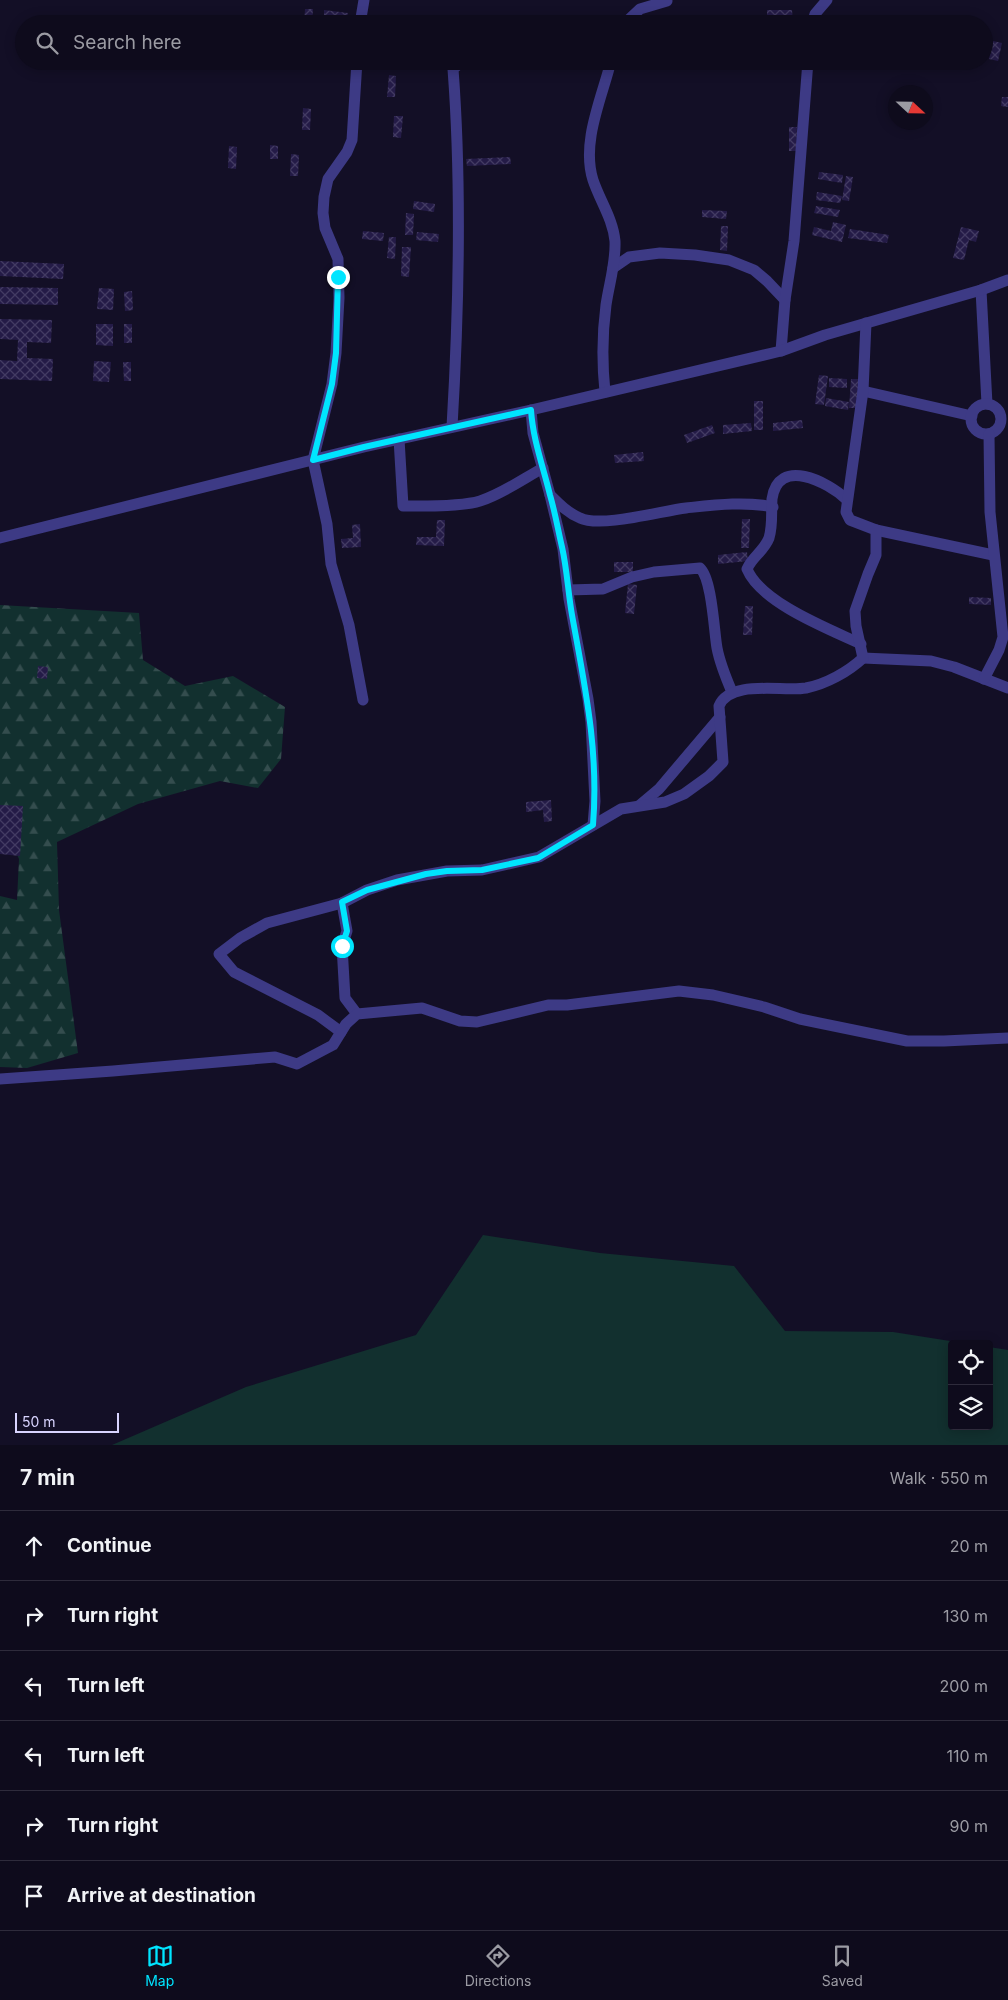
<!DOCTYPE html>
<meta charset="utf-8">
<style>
:root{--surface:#0e0b1c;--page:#1c1929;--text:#f1f3f6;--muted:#9b9ba3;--line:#2e2b3b;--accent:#00e5ff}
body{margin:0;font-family:Inter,sans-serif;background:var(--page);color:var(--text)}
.controls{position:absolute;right:15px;bottom:15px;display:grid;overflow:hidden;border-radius:5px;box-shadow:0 2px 12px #0003}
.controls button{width:45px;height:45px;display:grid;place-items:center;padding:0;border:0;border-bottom:1px solid var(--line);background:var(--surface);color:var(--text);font:25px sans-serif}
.compass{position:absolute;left:888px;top:85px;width:45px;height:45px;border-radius:50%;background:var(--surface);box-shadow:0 2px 12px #0003;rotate:112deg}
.scale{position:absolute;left:15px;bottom:12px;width:104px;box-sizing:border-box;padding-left:5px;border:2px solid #d9d4ff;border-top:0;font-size:14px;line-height:18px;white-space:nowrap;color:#d9d4ff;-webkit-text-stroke:4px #130f26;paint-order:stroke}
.stop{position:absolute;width:15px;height:15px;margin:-11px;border:4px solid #00e5ff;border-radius:50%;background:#fff}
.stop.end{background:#00e5ff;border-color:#fff;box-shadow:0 1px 5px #0008}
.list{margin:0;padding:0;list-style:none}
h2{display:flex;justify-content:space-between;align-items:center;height:65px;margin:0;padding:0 20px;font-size:21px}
h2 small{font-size:16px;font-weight:400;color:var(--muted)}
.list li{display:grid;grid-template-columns:32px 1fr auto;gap:15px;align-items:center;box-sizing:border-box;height:70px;padding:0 20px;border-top:1px solid var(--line)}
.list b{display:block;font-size:19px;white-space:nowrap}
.list em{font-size:16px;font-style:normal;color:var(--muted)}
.icon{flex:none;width:28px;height:28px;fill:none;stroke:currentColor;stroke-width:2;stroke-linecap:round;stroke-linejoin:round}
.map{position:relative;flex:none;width:1008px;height:1445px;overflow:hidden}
.search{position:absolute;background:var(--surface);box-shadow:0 2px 12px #0003;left:15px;right:15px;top:15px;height:55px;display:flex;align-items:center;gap:12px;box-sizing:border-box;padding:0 18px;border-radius:28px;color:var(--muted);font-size:19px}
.sheet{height:485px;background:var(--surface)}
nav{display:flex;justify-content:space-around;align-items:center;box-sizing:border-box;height:70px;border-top:1px solid var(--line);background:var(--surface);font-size:14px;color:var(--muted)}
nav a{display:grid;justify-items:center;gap:2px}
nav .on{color:var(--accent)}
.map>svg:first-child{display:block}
.grass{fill:#12302f}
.forest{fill:url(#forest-firs)}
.building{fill:url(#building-cross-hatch)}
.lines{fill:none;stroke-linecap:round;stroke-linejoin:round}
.street{stroke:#3d3a85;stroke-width:11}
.route{stroke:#00e5ff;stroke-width:6}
</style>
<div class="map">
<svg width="1008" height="1445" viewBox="0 0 1008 1445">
<defs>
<pattern id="forest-firs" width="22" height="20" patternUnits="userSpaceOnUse" patternTransform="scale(1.25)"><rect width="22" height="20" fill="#12302f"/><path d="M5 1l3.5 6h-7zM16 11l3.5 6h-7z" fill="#344d4e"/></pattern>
<pattern id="building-cross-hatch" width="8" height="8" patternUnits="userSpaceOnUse" patternTransform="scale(1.25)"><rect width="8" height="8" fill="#241b47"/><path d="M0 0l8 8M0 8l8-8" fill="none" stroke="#433b63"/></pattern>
</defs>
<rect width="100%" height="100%" fill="#130f26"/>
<polygon class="grass" points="483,1235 600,1253 734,1266 785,1331 893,1332 969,1344 952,1344 952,1426 989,1426 989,1347 1008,1350 1008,1445 112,1445 246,1387 416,1335"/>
<polygon class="forest" points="0,605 139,613 143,660 185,686 233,676 285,707 281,759 258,788 220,781 138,804 57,842 59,910 78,1053 27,1068 0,1067 0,896 17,900 19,859 0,817"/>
<g class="building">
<polygon points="305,9 313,9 312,24 304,24"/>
<polygon points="324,10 348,13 347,20 324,18"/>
<polygon points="767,10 792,10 793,22 767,24"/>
<polygon points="825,16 858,20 858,24 825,23"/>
<polygon points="993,41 1002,43 998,61 989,59"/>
<polygon points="389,75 396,76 395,97 387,97"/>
<polygon points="1002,97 1008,97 1008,107 1001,106"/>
<polygon points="303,108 311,109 310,130 302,130"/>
<polygon points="394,116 403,116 401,138 393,137"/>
<polygon points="789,127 797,127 796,151 789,151"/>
<polygon points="270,145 278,146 278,159 270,159"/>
<polygon points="229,146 237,147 236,169 228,168"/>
<polygon points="291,154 299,155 298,176 290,176"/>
<polygon points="510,157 511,164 467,166 466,159"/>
<polygon points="819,172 843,175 842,183 818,179"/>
<polygon points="846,176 853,177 849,201 842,200"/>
<polygon points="817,192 842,196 840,203 816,200"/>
<polygon points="414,201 435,204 434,212 413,209"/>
<polygon points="816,206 840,210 838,217 814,213"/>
<polygon points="702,210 727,211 726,219 702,217"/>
<polygon points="406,213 414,214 413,235 405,235"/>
<polygon points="833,222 846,225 842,242 812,235 814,227 831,231"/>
<polygon points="721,226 728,226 727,251 720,250"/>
<polygon points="961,227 979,231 976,242 969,240 964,260 953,258"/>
<polygon points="850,229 889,235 887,243 848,238"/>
<polygon points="363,231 384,233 383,241 362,239"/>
<polygon points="417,232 439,234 438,242 416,240"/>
<polygon points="389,237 396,237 395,259 387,258"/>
<polygon points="402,247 411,247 409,277 401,276"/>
<polygon points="0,261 64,264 63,279 0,276"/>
<polygon points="0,287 58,288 58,305 0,304"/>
<polygon points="99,288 114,289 113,310 97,309"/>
<polygon points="132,291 133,310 125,311 124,292"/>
<polygon points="0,319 52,320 51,343 27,342 27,358 53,359 52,381 0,379 0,360 17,361 18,340 0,339"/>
<polygon points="96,324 113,324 113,346 96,345"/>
<rect x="124" y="324" width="8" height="19"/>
<polygon points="94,361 111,362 109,382 93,381"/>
<polygon points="123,362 131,362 131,381 124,381"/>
<polygon points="819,375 828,376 824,405 815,404"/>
<polygon points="829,378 847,379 847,388 829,387"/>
<polygon points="851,379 859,379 858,408 849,408"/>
<polygon points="826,398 849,402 848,410 825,406"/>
<rect x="754" y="401" width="9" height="29"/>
<polygon points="802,420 803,428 773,431 773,423"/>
<polygon points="751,423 752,431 723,434 723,425"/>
<polygon points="712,425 715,433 687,443 684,435"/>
<polygon points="643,452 644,461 615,463 614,455"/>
<polygon points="742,519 750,519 749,548 741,548"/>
<polygon points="437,520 445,520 444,546 416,545 417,537 436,537"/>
<polygon points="360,524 361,547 342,548 341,539 353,538 352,525"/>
<polygon points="747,552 748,561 718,564 718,555"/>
<rect x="614" y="562" width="19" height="10"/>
<polygon points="628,584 637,585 634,614 625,613"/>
<polygon points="969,597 991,598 991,605 969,604"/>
<polygon points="745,606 753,606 752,635 743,635"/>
<polygon points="38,666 48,667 47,679 37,678"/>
<polygon points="551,800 552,821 544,822 543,810 526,812 526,802"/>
<polygon points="0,805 23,806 20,856 0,854"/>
</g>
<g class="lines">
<g class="street">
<polyline points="360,24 364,0"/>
<polyline points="556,24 568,24"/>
<polyline points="624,24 640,9 667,1"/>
<polyline points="812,24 815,14 827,0"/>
<polyline points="357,61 352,140 347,152 328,179 324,197 323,213 325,228 338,259 339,298 336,353 332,384 313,460 327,524 331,564 349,625 363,700"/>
<polyline points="613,268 629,257 660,253 695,255 729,260 754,270 767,281 785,300"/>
<polyline points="981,290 987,404"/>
<polyline points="781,351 785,300 794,241 808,61"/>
<polyline points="863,391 972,416"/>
<path d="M 605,392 C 602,363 602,335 606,305 C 609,284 616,263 615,241 C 613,219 600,201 593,180 C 581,142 602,98 611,61"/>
<circle cx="986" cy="419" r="15"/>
<polyline points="531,410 533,433 550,495 563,549 569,599 588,699 591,722 595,801 593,825"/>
<path d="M 452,427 C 459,308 462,188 453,69 L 463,61"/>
<path d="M 399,439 L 403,506 C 425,506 460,507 480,501 C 502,494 523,479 543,468"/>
<path d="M 550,495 C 559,504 568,513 580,518 C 601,528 661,511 686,508 C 714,505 745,501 773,507"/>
<path d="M 846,499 C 828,482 778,456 772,499 C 771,512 773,525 769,538 C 764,551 752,557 747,569 C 761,603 829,629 861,644"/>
<polyline points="876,530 993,555"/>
<polyline points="0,538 364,447 531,410 781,351 825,335 981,290 1008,280"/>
<path d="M 568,590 L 603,589 L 632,577 L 654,572 L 700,568 C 712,579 714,631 717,648 C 720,664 726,678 732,692"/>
<polyline points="863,658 931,661 954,667 1008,688"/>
<polyline points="984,679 999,650 1003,637 990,512 989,434"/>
<polyline points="640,805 659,789 720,717"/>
<polyline points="342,903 347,931 342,946 345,998 357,1014"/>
<path d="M 341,1032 L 318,1015 L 234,972 L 219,954 L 240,938 L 267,923 L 342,903 L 367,890 L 397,880 L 447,871 L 482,870 L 539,857 L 621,809 L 665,802 L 684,794 L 709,776 L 723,762 L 719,706 C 730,679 783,692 806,688 C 826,684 848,672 863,658 L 856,626 L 855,611 L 868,574 L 876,555 L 876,530 L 850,520 L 846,512 L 863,391 L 866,323"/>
<polyline points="0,1079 113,1071 275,1057 297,1064 333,1045 346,1024 357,1014 422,1008 460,1021 477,1022 548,1005 567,1005 679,991 713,995 764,1007 800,1019 907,1041 944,1041 1008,1038"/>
</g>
</g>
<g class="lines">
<path class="route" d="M 338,277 L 336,353 L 332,384 L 313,460 L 364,447 L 531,410 C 533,440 543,466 550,495 C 555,512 558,530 562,547 C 567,569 568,592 572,615 C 585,687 599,751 593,825 L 538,858 L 482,870 L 447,871 L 426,874 L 367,890 L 342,902 L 347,931 L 342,946"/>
</g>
</svg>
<div class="controls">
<button><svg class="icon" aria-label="locate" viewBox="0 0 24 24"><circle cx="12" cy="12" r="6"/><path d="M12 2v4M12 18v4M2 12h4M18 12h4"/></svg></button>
<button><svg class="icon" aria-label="layers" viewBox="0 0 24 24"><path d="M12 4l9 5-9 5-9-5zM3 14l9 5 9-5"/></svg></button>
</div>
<svg class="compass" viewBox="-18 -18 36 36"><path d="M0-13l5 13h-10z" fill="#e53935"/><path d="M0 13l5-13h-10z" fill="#9b9ba3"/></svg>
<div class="scale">50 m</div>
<div class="stop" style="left:342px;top:946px"></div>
<div class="stop end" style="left:338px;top:277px"></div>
<div class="search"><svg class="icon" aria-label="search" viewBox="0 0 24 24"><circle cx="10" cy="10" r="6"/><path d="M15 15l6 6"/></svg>Search here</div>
</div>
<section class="sheet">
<h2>7 min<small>Walk · 550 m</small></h2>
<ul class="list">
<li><svg class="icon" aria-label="ahead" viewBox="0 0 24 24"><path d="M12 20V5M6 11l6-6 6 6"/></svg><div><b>Continue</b></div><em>20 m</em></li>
<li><svg class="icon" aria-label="right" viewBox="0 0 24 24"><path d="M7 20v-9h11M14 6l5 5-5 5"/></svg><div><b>Turn right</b></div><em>130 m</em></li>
<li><svg class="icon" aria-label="left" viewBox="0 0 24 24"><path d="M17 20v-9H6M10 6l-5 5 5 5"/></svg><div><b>Turn left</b></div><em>200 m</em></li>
<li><svg class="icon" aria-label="left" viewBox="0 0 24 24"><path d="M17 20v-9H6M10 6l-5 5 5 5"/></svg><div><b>Turn left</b></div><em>110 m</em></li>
<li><svg class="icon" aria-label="right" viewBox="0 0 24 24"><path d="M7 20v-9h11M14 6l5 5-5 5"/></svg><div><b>Turn right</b></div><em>90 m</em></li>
<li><svg class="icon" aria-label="arrive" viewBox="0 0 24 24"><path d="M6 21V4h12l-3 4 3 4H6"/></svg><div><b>Arrive at destination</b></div></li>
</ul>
</section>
<nav>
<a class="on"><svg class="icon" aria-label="map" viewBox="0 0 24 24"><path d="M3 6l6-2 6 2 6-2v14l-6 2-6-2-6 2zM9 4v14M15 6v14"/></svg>Map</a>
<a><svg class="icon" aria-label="directions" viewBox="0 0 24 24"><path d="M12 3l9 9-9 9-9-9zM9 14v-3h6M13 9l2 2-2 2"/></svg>Directions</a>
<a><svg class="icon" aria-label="saved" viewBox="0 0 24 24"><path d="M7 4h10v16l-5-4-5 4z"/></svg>Saved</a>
</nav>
